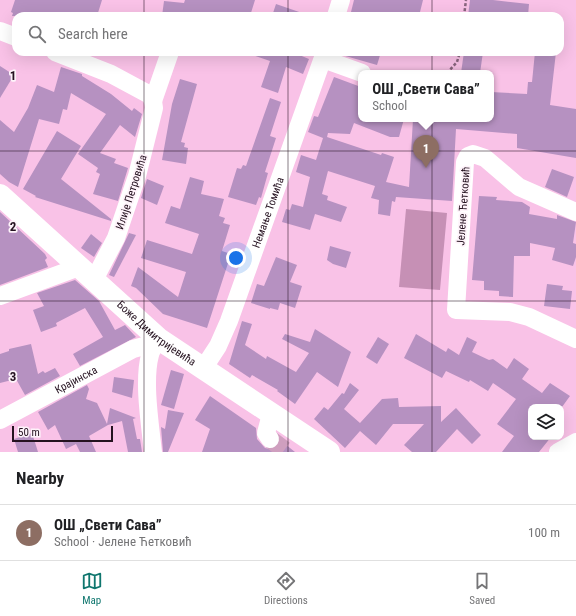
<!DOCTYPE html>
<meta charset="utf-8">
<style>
:root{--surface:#fff;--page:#f2f2f2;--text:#202124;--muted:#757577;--line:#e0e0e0;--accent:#0f766e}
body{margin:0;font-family:"Roboto Condensed",sans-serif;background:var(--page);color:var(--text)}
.controls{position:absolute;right:12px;bottom:12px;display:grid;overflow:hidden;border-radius:8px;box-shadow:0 4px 16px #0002}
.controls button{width:36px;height:36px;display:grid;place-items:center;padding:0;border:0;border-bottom:1px solid var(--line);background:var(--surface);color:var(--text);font:20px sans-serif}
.scale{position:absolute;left:12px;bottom:10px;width:101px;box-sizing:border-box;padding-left:4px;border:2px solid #251220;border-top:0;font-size:11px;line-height:14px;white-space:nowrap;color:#251220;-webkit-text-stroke:3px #fef3fa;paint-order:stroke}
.you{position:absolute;left:236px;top:258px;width:14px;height:14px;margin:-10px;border:3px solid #fff;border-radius:50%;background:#1a73e8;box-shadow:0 0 0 6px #1a73e833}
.badge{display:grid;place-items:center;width:26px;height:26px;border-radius:50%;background:var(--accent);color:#fff;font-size:13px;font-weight:700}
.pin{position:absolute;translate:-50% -33px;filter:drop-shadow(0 1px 2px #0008)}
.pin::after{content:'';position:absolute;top:21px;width:14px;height:12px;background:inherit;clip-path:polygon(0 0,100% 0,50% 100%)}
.popup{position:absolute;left:358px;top:70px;width:136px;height:52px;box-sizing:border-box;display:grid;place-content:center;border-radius:8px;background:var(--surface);filter:drop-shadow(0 1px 3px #0005);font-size:13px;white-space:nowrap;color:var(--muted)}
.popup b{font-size:15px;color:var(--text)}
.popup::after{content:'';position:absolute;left:50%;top:100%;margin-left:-8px;border:8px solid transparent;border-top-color:var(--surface)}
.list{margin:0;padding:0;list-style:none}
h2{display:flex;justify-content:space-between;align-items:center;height:52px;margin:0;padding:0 16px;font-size:17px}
h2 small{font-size:13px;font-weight:400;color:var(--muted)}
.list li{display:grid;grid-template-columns:26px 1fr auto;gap:12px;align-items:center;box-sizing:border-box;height:56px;padding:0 16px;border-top:1px solid var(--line)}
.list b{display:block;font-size:15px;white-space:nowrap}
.list p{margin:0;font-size:13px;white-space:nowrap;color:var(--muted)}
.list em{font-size:13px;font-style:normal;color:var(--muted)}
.icon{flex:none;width:22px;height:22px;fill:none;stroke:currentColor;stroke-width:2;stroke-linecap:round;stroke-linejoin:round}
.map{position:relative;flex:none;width:576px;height:452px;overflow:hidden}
.search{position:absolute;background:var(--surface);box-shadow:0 4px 16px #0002;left:12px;right:12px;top:12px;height:44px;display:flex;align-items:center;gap:10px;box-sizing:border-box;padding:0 14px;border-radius:12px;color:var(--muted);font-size:15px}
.sheet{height:108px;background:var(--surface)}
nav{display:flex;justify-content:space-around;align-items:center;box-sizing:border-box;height:56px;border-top:1px solid var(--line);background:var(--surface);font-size:11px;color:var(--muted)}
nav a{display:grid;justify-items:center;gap:2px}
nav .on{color:var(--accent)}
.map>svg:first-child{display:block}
.green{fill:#c690b5}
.building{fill:#b691c1}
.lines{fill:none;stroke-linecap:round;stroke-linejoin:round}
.minor-tunnel{stroke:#cf9fbf;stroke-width:18;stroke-dasharray:18 9;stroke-linecap:butt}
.path{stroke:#89657e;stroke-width:2.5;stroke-dasharray:3 2;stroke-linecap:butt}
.minor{stroke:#fff;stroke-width:18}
.major{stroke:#fff;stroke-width:22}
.grid{fill:none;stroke:#251220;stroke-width:1;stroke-opacity:0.55}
.labels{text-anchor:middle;stroke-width:3.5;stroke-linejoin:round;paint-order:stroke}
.street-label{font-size:11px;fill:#251220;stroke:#fef3fa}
.grid-label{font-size:13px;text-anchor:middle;font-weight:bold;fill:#251220;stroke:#fef3fa;stroke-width:3.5;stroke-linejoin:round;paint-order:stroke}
</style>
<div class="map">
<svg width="576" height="452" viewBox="0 0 576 452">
<rect width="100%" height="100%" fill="#f9c2e7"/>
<polygon class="green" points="406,209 447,213 440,290 399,287"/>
<g class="building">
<polygon points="15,0 102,0 97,16 12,16 13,13 11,12"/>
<polygon points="185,0 255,0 250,16 162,16 164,1 184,3"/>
<polygon points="354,0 423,0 419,16 350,16"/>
<polygon points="470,0 493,0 529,4 528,16 468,16"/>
<polygon points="276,4 305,14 305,16 272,16"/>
<polygon points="250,52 280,52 288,55 289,52 292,52 309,59 303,74 286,67 278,93 261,87 270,61 250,54"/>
<polygon points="343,52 381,52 377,65 342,55"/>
<polygon points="464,52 483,52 480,73 461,73"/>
<polygon points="535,52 556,52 550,105 576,109 576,158 517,148 517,134 456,129 452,201 396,197 395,202 392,201 390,216 378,214 379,200 371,198 375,186 328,171 322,194 328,196 327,200 347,207 341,222 315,214 310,230 282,222 286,209 290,210 292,204 303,207 310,177 296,172 301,155 316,160 323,138 308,132 314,116 318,117 334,77 361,87 361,119 404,119 399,137 390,137 354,123 350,134 328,133 327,137 381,155 382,153 394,157 386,182 409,187 413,119 491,119 491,92 527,94 528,82 532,82"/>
<polygon points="0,66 14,75 0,98"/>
<polygon points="61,67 82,74 82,76 111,94 132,111 134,108 142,114 135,137 120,125 100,153 116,159 114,163 128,168 118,201 93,194 100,174 96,172 98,168 78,154 106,114 71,93 67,110 63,109 59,124 39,119 18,187 9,182 0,174 0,120 14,132 28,108 37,85 54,92"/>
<polygon points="180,79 197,84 181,142 185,143 184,147 188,148 186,164 162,160 172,104"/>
<polygon points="270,98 281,102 270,136 276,138 265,172 268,173 261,198 259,197 256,205 228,197 237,168 241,169 243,165 246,166"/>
<polygon points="57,131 81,146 61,179 111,219 111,221 35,197 36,196 23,189"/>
<polygon points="552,169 574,177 567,197 545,187"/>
<polygon points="190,177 204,181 201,194 224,199 219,216 225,218 223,223 230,225 222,251 231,254 207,328 163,314 136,288 131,286 138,267 178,297 186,272 141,258 147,240 192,254 199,234 165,223 171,206 180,209"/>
<polygon points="147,179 164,186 157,205 141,198"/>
<polygon points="479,196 497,197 496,200 522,202 530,207 529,214 557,219 557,215 576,222 573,243 576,244 576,257 573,266 552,260 555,248 530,243 530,256 514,256 513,297 499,296 499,291 484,290 484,281 472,280"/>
<polygon points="0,212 45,254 47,258 45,260 48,267 0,285"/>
<polygon points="129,233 136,235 114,277 109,275"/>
<polygon points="91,234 102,243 94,257 81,248"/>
<polygon points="330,246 351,252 346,268 333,264 327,260"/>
<polygon points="276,257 297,265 290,282 302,286 295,308 280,303 278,310 270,308 270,309 251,303 257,284 264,286"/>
<polygon points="75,280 99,301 115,330 125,325 136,337 80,366 73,354 103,337 85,308 56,323 57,326 41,332 33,310 44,306 37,293"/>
<polygon points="547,284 563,286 562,290 572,291 570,309 544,306"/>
<polygon points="242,321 252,324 245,345 266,359 267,356 296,372 309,353 282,339 285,334 310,342 315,329 351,352 338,387 317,372 295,404 277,391 278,390 252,375 250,378 229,364"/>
<polygon points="416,334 446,352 448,348 459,355 467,337 477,342 472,352 489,360 493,359 507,369 514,358 529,369 522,379 542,393 550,383 570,396 562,407 531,407 531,437 551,437 539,452 502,452 514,436 497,424 516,399 493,383 488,391 470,380 469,382 446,371 442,378 404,358"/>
<polygon points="378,337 389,344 377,364 366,357"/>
<polygon points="31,344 38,374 43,371 45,373 55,368 60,376 25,395 16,379 0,383 0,354 9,351 9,349"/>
<polygon points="171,370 184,374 174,409 161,405"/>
<polygon points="114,377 134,380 132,398 112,392"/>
<polygon points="350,383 359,390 344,409 360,423 382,399 398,398 399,407 441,406 441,422 456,408 481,435 472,444 457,429 436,452 412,452 404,445 424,424 393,424 376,445 360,431 345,448 314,419 324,407 328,410 342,393 344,394"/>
<polygon points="87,385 89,389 86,399 97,403 107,424 110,408 136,418 133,419 137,439 140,439 142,452 128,452 122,421 108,425 89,436 96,452 80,452 76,444 66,449 55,425 48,430 38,412"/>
<polygon points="210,396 256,428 257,439 265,448 270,449 275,448 280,440 295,452 202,452 210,429 195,420"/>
<polygon points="168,410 184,413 168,452 163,452 161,427 165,429"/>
<polygon points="32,433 38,452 18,452 14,439"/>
</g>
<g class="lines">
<polyline class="minor-tunnel" points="270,439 287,452"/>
<g class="path">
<polyline points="464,16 466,0"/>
<polyline points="447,73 457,62 460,52"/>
</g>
<g class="minor">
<polyline points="336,16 341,0"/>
<polyline points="0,31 16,37"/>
<polyline points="55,52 111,74 150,95 153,101 154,108 137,176 116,238 94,280"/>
<polyline points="323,59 362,73"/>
<polyline points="153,101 170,52"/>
<polyline points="576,212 519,187 485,158 473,154 468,156 465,162 456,310 510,312 529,317 576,339"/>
<polyline points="0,296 79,267"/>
<path id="s1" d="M 203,369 L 218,346 L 229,321 L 325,52"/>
<path id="s2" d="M 0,420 L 133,349 L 144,346 L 154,347"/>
<polyline points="270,439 266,433 271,414"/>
<path d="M 153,452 C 150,424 143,381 150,355 C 151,349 156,344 159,339"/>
<polyline points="558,452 576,442"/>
</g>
<path class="major" id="s3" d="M 0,195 L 159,339 L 329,452"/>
</g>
<path class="grid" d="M 144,0 L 144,16M 288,0 L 288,16M 432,0 L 432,16M 144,52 L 144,452M 288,52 L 288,452M 432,52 L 432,452M 0,151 L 576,151M 0,301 L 576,301"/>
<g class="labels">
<g class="street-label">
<text transform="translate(131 192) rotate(-72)" y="4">Илије Петровића</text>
<text transform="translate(463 206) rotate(-86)" y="4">Јелене Ћетковић</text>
<text dy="4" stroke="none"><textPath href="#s1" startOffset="170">Немање Томића</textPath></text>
<text dy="4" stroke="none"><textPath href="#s3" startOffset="209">Боже Димитријевића</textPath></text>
<text dy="4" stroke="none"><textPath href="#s2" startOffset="86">Крајинска</textPath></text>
</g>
</g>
<g class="grid-label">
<text x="13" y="80">1</text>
<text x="13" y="231">2</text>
<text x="13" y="381">3</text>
</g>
</svg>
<div class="controls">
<button><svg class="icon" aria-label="layers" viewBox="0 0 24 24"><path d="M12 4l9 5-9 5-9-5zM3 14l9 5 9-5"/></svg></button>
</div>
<div class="scale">50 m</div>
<div class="you"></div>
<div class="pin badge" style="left:426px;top:168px;background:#8d6e63">1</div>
<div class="popup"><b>ОШ „Свети Сава”</b>School</div>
<div class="search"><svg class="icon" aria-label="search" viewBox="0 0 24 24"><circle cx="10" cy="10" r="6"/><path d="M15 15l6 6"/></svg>Search here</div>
</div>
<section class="sheet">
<h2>Nearby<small></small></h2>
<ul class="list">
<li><span class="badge" style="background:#8d6e63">1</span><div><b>ОШ „Свети Сава”</b><p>School · Јелене Ћетковић</p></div><em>100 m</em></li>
</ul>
</section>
<nav>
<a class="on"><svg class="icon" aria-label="map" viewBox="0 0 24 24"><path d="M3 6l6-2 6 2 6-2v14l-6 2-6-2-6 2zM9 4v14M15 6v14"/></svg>Map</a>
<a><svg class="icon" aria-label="directions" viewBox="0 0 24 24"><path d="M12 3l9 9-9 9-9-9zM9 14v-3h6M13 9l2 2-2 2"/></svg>Directions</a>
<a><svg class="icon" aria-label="saved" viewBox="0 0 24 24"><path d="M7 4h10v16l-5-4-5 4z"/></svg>Saved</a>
</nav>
